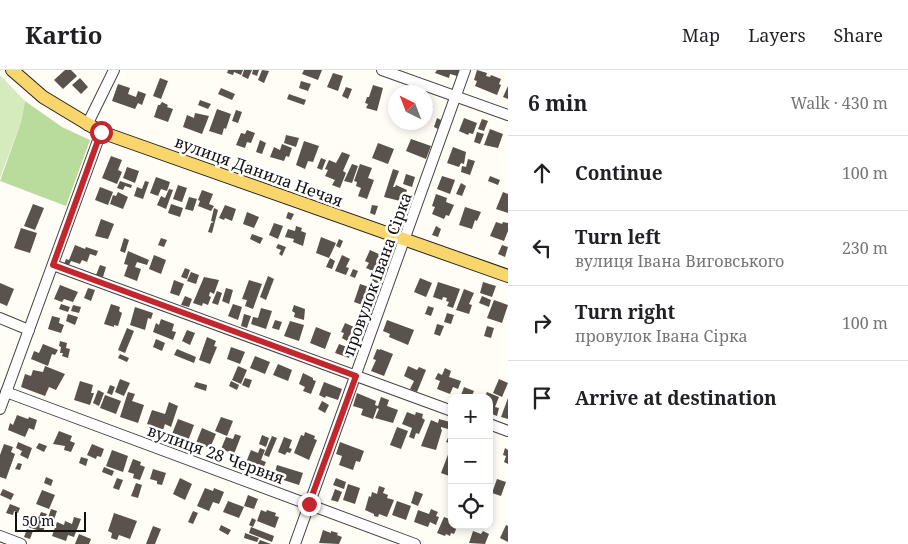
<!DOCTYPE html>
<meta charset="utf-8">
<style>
:root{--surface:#fff;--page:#f6f6f6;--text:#202124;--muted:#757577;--line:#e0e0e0}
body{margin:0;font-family:"Noto Serif",serif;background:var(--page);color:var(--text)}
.controls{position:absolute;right:15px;bottom:15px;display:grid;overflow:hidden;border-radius:10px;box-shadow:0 2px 8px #0003}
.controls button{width:45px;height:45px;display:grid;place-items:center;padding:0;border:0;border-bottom:1px solid var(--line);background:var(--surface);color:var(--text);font:25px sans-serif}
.compass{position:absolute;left:388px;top:15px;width:45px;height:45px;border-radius:50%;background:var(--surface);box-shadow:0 2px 8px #0003;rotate:318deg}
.scale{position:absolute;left:15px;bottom:12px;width:71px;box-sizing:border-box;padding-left:5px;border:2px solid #111;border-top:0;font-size:14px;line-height:18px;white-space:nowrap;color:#111;-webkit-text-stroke:4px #fff;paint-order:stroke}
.stop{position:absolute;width:15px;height:15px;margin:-11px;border:4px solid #c4262e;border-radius:50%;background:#fff}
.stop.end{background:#c4262e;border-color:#fff;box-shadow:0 1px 5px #0008}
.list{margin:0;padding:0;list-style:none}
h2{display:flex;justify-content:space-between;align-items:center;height:65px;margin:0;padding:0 20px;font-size:21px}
h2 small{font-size:16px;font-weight:400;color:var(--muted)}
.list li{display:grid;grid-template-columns:32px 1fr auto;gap:15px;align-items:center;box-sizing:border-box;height:75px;padding:0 20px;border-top:1px solid var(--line)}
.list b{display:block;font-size:19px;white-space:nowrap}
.list p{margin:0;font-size:16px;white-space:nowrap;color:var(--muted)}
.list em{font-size:16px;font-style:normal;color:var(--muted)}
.icon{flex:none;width:28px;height:28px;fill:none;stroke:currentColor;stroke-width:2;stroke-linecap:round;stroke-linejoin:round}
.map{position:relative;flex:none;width:508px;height:474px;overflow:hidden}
header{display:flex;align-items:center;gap:30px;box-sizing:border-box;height:70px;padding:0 25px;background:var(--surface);border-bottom:1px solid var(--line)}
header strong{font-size:24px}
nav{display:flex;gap:28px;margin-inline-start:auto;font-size:18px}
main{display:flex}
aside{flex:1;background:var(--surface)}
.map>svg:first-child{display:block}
.green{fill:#d5ebbd}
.forest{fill:#b9dc9c}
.building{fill:#5a524d}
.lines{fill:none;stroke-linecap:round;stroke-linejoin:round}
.minor-casing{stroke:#444;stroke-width:12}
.major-casing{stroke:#222;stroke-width:14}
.minor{stroke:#fff;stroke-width:10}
.major{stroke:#f9d66b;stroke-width:12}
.route{stroke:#c4262e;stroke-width:6}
.labels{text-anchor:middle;stroke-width:5;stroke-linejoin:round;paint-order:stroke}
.street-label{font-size:16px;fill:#111;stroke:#fff}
</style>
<header>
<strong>Kartio</strong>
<nav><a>Map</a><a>Layers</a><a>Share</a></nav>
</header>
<main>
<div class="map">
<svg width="508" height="474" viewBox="0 0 508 474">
<rect width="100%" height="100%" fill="#fffdf5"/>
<polygon class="green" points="0,5 25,31 21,52 0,108"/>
<polygon class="forest" points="25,31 62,57 90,70 66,136 0,111 21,52"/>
<g class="building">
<polygon points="65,0 71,0 77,6 63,19 54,10"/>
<polygon points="228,0 243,0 241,5 234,2 233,5 227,3"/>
<polygon points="244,0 252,0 248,9 242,6"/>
<polygon points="253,0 259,0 257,6 252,4"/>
<polygon points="262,0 269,1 264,13 258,10"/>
<polygon points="304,0 322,0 318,10 302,4"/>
<polygon points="437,0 459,0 457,6 450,4 449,8 435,3"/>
<polygon points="477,0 487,3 486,6 490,7 491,5 501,9 499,14 501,15 497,25 475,16 477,11 474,10"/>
<polygon points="333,3 343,6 338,21 327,17"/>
<polygon points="80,8 88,17 81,24 72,15"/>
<polygon points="160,8 168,11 161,29 153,26"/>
<polygon points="301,11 311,14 308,21 299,18"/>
<polygon points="118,14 130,18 128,24 136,27 138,21 146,24 142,35 138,33 135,39 112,31"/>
<polygon points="373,15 383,18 377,41 366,38 368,34 365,33 367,27 369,27"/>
<polygon points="508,16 508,29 503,27"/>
<polygon points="346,17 352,19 348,29 342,26"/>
<polygon points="221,18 235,24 232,30 218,24"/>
<polygon points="289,24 306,30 304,35 287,29"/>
<polygon points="200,30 211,34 208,39 198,35"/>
<polygon points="162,32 168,35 167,37 173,39 168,52 154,47 158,35 160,35"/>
<polygon points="427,34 433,36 428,50 426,50"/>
<polygon points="217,39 231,44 226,59 224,58 222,65 209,61"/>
<polygon points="236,40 242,42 238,53 232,51"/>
<polygon points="195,43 209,46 202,64 183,57 187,45 194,48"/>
<polygon points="437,48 441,50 438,59 434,57"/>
<polygon points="464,48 477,53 473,64 469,63 468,65 459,61"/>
<polygon points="482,49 488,51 484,61 478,59"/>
<polygon points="407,52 414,53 412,60 405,58"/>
<polygon points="490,59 503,64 498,78 484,75"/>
<polygon points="247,60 255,63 251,73 247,72 245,78 236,75 241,63 245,64"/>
<polygon points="477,62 484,64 480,74 474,72"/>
<polygon points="286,65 299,68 296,77 284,73"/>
<polygon points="411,69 431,76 426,89 406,81"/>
<polygon points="260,70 266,73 262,84 256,82"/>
<polygon points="304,71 319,76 313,92 308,91 305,99 296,95"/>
<polygon points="378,73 394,79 388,94 372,88"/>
<polygon points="282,74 292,78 289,87 286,86 284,91 270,87 274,77 280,80"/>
<polygon points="453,77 466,82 464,94 461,93 459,97 447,93"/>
<polygon points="342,82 350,85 343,101 346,103 340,118 332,115 335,110 325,106 328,100 325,99 329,90 336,93"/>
<polygon points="111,86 122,90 118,100 122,102 117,114 102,108"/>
<polygon points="321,88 326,90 322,100 317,98"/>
<polygon points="468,89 475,91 470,105 461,102 462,96 466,97"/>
<polygon points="352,94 358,96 352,113 344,111"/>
<polygon points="360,94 372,98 368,108 374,110 367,129 358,126 361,118 356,116 357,112 354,111"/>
<polygon points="127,97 139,101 135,113 123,108"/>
<polygon points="393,99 399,101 393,117 395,117 396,115 407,120 405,125 414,127 409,139 399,134 400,131 384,127"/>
<polygon points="406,104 415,107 412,117 403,114"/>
<polygon points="442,106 455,110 450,124 437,119"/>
<polygon points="490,106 500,110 498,115 488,111"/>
<polygon points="156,107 170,112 167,121 161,119 158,126 150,123"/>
<polygon points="120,111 132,115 131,118 125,116 123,120 117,118"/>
<polygon points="145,111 149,112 143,129 134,126 137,117 142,119"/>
<polygon points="461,113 466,116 462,126 456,124"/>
<polygon points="178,115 187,118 182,132 173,129"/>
<polygon points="100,117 113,122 108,135 95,130"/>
<polygon points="169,119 173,120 166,139 157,135 161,126 165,128"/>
<polygon points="202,120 213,124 209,134 214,136 211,141 198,136 200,131 198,130"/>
<polygon points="118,122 128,127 123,139 110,134 113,125 116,126"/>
<polygon points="503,122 508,124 508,143 496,139"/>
<polygon points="436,124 447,128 446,132 454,135 449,146 446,145 444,149 432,144 435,137 432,136"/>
<polygon points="189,127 197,129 193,141 185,139"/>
<polygon points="33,134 44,138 35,160 24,156"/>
<polygon points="171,134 183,138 180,147 168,143"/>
<polygon points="225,135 236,139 232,151 225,148 224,150 219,148"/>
<polygon points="372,135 378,136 375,145 370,143"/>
<polygon points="465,137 481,142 477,151 475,150 472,159 459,155"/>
<polygon points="214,138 218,140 212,163 208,162 211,153 214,152 211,151"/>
<polygon points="247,142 259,147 254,158 243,154"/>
<polygon points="288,142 294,144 291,150 286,148"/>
<polygon points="101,149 114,154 108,169 95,166"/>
<polygon points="496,152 502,154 503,152 508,153 508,161 504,171 490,166"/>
<polygon points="274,153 283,156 278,169 269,165"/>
<polygon points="296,156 302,158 301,161 306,163 303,176 293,172 294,169 285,167 288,159 295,161"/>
<polygon points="436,156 441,159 438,167 432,165"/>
<polygon points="21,158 37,163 30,183 14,178"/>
<polygon points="252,164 263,168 260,174 250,169"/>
<polygon points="321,167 336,173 329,188 316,183"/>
<polygon points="124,168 129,170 125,183 120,181"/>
<polygon points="161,168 167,170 164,177 158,175"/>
<polygon points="339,169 343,171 340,178 336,176"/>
<polygon points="278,174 286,177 282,186 279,184 281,180 276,178"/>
<polygon points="75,175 85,179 86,177 98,181 96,186 90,184 87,192 82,190 80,194 71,191 69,195 64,194 66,189 69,190"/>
<polygon points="502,175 508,177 505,187 498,184"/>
<polygon points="370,180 381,185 375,202 366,198 369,193 365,191"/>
<polygon points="128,181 149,190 147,195 137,192 135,197 141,199 137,211 124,206 128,195 124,194"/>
<polygon points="383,183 392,187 390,193 381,190"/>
<polygon points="154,185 166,190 161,204 149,199"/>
<polygon points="342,185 350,189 346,197 349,198 346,205 335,201"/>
<polygon points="330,188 335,191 332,199 326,197"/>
<polygon points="100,195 106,197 103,207 96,205"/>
<polygon points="185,198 190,200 187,209 181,207"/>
<polygon points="353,199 358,201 355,208 350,206"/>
<polygon points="191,202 199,205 196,214 187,211"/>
<polygon points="378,203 384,206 381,215 372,211 374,204 377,206"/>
<polygon points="268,206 274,209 266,230 260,227"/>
<polygon points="204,207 219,210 214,224 210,222 209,226 211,227 208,235 203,233 202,236 193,233"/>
<polygon points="420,208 432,213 426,227 414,222"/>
<polygon points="174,210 184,214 179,226 170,223"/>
<polygon points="249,210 262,214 253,239 245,236 247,230 242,229"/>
<polygon points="438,212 460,219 453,238 447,236 449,232 446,231 447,228 443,227 442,230 433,227"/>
<polygon points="483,212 496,216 492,227 480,223"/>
<polygon points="0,213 14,219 7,236 0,233"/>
<polygon points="360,214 375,219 368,237 354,232"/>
<polygon points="60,215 78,222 73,232 64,229 62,232 54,229"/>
<polygon points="88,218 95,220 91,231 84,228"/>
<polygon points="226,218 233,220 229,234 222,231"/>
<polygon points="464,219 474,223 469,234 472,235 469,244 456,240"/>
<polygon points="217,221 222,223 218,235 212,233"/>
<polygon points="185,226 192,229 189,237 181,235"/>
<polygon points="482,226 491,230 489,237 479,233"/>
<polygon points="494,230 508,235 502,253 487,248"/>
<polygon points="61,234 70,237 68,242 59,239"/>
<polygon points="111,234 120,237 119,241 122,243 118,256 114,255 114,257 104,254"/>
<polygon points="233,234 242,237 238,250 228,246"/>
<polygon points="73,235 81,237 79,243 71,241"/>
<polygon points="294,235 305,239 304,250 294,247 295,243 292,241"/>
<polygon points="428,236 434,238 431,246 425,244"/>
<polygon points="135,237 153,243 151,249 148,248 145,260 130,255"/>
<polygon points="261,238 272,241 266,259 251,254 253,247 258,248"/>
<polygon points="363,240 372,243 370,250 361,246"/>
<polygon points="447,243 454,245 451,254 444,252"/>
<polygon points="68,244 78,247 75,255 66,251"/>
<polygon points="244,244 251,246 247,258 241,256"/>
<polygon points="52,246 60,248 59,253 64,255 61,263 48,259"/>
<polygon points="161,249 174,254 172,261 176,262 173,270 153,262 156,253 159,255"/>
<polygon points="275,250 282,252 279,260 272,258"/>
<polygon points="387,250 414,260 408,275 389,267 390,264 383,261"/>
<polygon points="290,251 304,255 299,271 284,266"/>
<polygon points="345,253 354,257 347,271 342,268 344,263 341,262"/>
<polygon points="437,254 444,256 440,266 434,264"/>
<polygon points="487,256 494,258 491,268 484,266"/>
<polygon points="316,257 331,263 325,279 310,273"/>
<polygon points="127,258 134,261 125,283 118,280"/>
<polygon points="187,260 195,263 190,275 182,271"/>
<polygon points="207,267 216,271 214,276 217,277 210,294 199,290"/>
<polygon points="156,269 165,273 162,281 153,277"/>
<polygon points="60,271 67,273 66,278 70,279 68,288 62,286 63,283 60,283 61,277 59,276"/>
<polygon points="43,274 58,280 55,285 52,284 48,296 31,289 34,281 39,283"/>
<polygon points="339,274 352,279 349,288 335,283"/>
<polygon points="231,277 245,282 240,294 227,289"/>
<polygon points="177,279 196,287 194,293 174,285"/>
<polygon points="377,279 380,280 380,279 393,284 384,306 371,301 376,290 373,289"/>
<polygon points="120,284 129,288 127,292 118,288"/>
<polygon points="255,286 270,292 265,304 250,298"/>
<polygon points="278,294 292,300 288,311 273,305"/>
<polygon points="45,296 65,304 56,320 49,317 45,326 21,317 25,304 31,306 33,300 43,302"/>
<polygon points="238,296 247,300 241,314 232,310"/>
<polygon points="408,296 417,300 419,297 426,300 417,322 410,319 414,311 404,306"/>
<polygon points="445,298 451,301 449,307 461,311 458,319 453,317 450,324 437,319 440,311 435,309 438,303 442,305"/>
<polygon points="303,303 313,308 313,310 316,311 311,324 303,321 305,317 299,314"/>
<polygon points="245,308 252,310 249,318 242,315"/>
<polygon points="120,309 130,313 124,326 115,322"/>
<polygon points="499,309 508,313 502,327 493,323"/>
<polygon points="80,311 93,315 91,323 94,323 90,335 74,330"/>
<polygon points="231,311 239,315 237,320 229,316"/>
<polygon points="196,312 207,315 206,321 194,317"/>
<polygon points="324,312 342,319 338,330 326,326 325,328 319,325"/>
<polygon points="110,315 115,317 112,325 107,323"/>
<polygon points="464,317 474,321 471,328 460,328"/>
<polygon points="98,320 104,323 99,336 93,333"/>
<polygon points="128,322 135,324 132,331 144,335 138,353 120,347"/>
<polygon points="487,322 499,327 495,337 499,338 497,346 489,343 489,328 484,328"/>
<polygon points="357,323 376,331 375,335 378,336 381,327 389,330 387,336 398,340 393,353 375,348 379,339 377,338 373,349 361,345 363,339 353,336"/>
<polygon points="105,325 121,331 116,344 100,338"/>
<polygon points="508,328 508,349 501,347"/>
<polygon points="322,331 329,335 325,343 318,339"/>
<polygon points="169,332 178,336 171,357 165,354 163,360 147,354 152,340 165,344"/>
<polygon points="407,342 415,345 416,342 423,344 422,348 425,350 419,364 416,363 414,369 409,367 412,358 402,354"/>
<polygon points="17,345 28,349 29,347 37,350 34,360 29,358 25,367 8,360 10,353 13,355"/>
<polygon points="221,347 233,351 227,366 215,361"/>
<polygon points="178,349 194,355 188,371 172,364"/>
<polygon points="439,349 450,352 448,359 441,357 441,359 442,360 436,380 421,376 431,350 438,353"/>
<polygon points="397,357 408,361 401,379 390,375"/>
<polygon points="202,358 216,364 210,378 196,373"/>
<polygon points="452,359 452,374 446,372"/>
<polygon points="59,361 72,366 70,371 75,373 71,382 64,380 65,376 53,374"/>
<polygon points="305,362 315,366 314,369 317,370 309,390 294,383 301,365 304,366"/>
<polygon points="235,364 241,366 234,384 221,379 226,367 233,369"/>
<polygon points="262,365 269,368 266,377 259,374"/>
<polygon points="272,366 277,368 269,387 264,385"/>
<polygon points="284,367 292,370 289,378 292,379 290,383 287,382 285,385 278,382"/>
<polygon points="18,372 32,378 28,389 20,385 22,381 16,378"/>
<polygon points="340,372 364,381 360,392 356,391 353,400 339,395 342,386 336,384"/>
<polygon points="39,373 47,376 44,382 36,378"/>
<polygon points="4,374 13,377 11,382 15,384 6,409 0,407 0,385"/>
<polygon points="92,374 104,379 101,387 97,386 96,389 87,385"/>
<polygon points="260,378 265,380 261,390 266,392 262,401 245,395 251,380 258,383"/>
<polygon points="505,378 508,380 508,394 504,392 506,386 503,385"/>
<polygon points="112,380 128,386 123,402 106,396"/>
<polygon points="449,382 452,383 452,407 441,403"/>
<polygon points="81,387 88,389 86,396 79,393"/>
<polygon points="133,389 141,392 140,395 145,397 140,410 133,408 134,404 128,402"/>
<polygon points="18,393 22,394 20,400 15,399"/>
<polygon points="277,395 303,403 299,415 277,408 277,406 274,405"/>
<polygon points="104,397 114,401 112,406 102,402"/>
<polygon points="153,399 166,403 162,415 157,414 157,411 150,409"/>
<polygon points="46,407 53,410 51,416 44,413"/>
<polygon points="117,408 123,410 119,420 113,418"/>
<polygon points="180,408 192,414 185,430 173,424"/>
<polygon points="336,408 346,412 344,419 333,415"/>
<polygon points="497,409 506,412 501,426 492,423"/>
<polygon points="136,413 142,415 138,428 131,426"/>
<polygon points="348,414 360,418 355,434 343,430"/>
<polygon points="379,416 385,418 383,423 388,425 387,428 394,430 387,447 379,444 378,447 374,446 374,444 365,440 369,426 371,427 372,422 377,424"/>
<polygon points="205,418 213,421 214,418 224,422 219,434 213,432 209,441 197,436"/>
<polygon points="3,419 14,424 11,430 0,425"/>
<polygon points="335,419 342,422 338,432 331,430"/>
<polygon points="42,420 55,425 49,439 36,434"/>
<polygon points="415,421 423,424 418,436 411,433"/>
<polygon points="248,425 258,429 254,439 244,436"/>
<polygon points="228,431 244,437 239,448 223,442"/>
<polygon points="397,431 411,436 406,450 392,445"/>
<polygon points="10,434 20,438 18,443 14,441 13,445 6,443"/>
<polygon points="51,439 57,441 51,458 45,456 43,462 28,457 33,444 39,447 41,442 47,444 44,450 47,451"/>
<polygon points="431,439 438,442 436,446 439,447 436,455 430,452 428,457 414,452 418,440 429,444"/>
<polygon points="261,440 266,442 267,440 276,443 275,446 279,447 275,458 257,451"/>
<polygon points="193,441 198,443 193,454 188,452"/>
<polygon points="114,443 137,451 130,469 119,465 117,470 111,468 112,463 108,461"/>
<polygon points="74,447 81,449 74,467 68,465 66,471 52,466 57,452 64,455 65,451 72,454"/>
<polygon points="444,447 452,450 452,455 458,455 454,464 451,463 450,466 446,464 445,466 437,463"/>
<polygon points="252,448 256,450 253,457 249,455"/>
<polygon points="221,455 231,460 228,465 219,460"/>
<polygon points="506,455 508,456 508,472 500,468"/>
<polygon points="153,456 161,459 155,474 146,474"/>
<polygon points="251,457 274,466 272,472 249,463"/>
<polygon points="27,459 33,461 30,469 24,467"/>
<polygon points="323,460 331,463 331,461 338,463 337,465 342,467 339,474 319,473"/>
<polygon points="473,461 481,464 483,461 489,464 485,474 469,473"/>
<polygon points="245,463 259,468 257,472 244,468"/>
<polygon points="79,464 91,469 89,474 75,474"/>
<polygon points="260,470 271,474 258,474"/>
</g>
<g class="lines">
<g class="minor-casing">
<g id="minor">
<polyline points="382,0 508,45"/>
<polyline points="87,55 114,0"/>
<polyline points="53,195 452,341"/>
<polyline points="0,248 29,260"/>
<polyline points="6,322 415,474"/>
<polyline points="0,339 101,62"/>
<polyline points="489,354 508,361"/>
<polyline points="0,466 21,474"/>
<polyline points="295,474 465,0"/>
</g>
</g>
<g class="major-casing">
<polyline id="major" points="12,0 43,27 101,62 508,206"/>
</g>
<use href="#minor" class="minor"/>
<use href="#major" class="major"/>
</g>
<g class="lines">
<polyline class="route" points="101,62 53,195 356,306 309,434"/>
</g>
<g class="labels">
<g class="street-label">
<text transform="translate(259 101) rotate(20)" y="6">вулиця Данила Нечая</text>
<text transform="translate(377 204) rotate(-70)" y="6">провулок Івана Сірка</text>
<text transform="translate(216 384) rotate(20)" y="6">вулиця 28 Червня</text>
</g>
</g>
</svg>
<div class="controls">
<button>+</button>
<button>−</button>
<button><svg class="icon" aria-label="locate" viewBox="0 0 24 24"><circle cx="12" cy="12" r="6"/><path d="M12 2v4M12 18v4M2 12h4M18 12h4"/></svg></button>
</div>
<svg class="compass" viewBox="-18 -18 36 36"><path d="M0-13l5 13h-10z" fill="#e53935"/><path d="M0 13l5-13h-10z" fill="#757577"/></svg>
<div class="scale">50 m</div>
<div class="stop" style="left:101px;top:62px"></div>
<div class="stop end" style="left:309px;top:434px"></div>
</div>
<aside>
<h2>6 min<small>Walk · 430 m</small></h2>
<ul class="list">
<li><svg class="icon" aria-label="ahead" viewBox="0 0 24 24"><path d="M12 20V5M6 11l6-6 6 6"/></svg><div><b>Continue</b></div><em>100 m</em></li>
<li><svg class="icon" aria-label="left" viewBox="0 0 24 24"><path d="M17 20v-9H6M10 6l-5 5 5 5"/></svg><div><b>Turn left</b><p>вулиця Івана Виговського</p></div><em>230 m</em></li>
<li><svg class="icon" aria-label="right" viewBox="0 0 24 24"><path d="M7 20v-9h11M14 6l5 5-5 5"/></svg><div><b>Turn right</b><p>провулок Івана Сірка</p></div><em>100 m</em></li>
<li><svg class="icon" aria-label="arrive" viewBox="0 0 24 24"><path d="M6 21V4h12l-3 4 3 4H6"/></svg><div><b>Arrive at destination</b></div></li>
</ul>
</aside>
</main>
